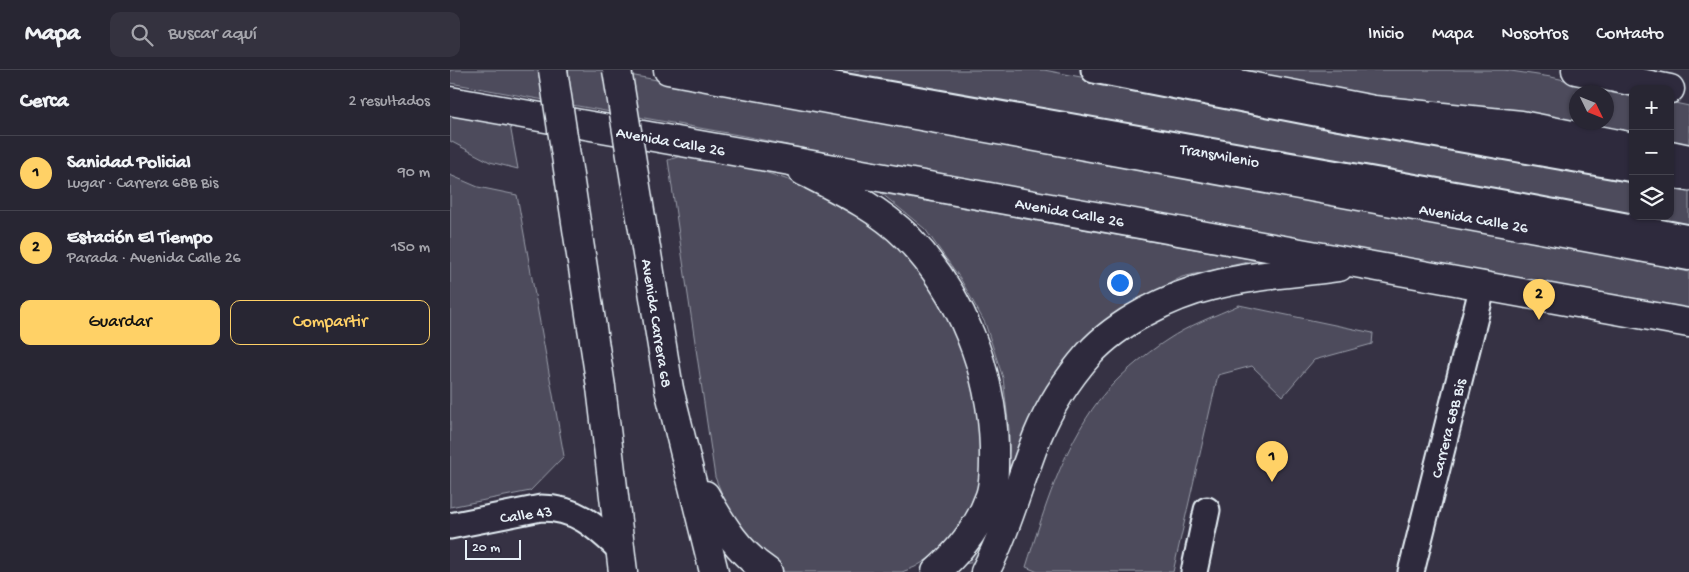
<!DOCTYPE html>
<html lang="es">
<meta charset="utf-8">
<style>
:root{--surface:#282633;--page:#34323f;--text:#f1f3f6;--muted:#a5a5ac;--line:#44434e;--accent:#ffd166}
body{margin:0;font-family:"Gochi Hand",sans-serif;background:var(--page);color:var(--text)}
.controls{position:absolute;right:15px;top:15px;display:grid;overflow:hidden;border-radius:10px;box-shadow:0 1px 4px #0004}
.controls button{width:45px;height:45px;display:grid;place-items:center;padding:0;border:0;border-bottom:1px solid var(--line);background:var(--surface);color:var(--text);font:25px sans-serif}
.compass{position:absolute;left:1119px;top:15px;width:45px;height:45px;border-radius:50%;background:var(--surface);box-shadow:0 1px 4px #0004;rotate:133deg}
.scale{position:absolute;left:15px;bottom:12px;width:56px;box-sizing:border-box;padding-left:5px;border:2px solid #e8f1f8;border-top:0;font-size:14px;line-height:18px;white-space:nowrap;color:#e8f1f8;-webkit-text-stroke:4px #2f2a3d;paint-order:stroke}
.you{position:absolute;left:669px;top:212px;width:18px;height:18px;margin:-12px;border:4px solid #fff;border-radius:50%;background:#1a73e8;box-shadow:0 0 0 8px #1a73e833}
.badge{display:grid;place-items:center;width:32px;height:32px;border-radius:50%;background:var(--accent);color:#111;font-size:16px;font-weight:700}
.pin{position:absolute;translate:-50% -41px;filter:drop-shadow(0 1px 2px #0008)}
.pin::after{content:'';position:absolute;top:26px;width:18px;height:15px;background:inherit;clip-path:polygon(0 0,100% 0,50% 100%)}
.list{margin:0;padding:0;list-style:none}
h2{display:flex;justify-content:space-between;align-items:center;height:65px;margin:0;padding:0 20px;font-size:21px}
h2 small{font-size:16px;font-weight:400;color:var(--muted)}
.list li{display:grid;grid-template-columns:32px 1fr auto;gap:15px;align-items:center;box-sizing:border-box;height:75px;padding:0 20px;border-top:1px solid var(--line)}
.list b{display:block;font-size:19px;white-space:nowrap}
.list p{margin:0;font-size:16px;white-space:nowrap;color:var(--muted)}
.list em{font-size:16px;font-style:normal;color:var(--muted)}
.actions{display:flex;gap:10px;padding:15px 20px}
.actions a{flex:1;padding:11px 0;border:1px solid var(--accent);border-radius:10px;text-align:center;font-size:18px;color:var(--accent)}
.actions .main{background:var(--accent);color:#111}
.icon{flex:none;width:28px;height:28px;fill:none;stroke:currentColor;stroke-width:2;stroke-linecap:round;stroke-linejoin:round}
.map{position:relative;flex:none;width:1239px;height:502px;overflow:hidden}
header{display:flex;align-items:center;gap:30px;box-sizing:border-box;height:70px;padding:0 25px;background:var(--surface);border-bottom:1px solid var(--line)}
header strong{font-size:24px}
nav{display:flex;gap:28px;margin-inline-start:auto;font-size:18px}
.search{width:350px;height:45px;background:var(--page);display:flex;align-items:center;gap:12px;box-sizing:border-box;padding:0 18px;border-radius:10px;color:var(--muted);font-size:19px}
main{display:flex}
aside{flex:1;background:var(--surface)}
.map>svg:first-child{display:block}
.green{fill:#4d4b5c;stroke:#9a9eaa;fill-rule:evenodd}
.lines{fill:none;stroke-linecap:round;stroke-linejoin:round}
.minor-casing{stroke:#e8f1f8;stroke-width:29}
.major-casing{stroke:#e8f1f8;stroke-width:31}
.minor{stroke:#2f2a3d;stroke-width:25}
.major{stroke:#2f2a3d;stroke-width:28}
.major-bridge-casing{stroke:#e8f1f8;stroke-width:31;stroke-linecap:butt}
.major-bridge{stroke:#2f2a3d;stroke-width:28}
.labels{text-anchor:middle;stroke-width:4.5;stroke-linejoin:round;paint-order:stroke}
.street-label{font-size:16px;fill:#e8f1f8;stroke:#2f2a3d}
</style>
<header>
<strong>Mapa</strong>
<div class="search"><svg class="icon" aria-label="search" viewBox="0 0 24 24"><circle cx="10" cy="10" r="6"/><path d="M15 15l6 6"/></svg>Buscar aquí</div>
<nav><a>Inicio</a><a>Mapa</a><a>Nosotros</a><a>Contacto</a></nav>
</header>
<main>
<aside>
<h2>Cerca<small>2 resultados</small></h2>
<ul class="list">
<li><span class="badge">1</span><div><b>Sanidad Policial</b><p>Lugar · Carrera 68B Bis</p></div><em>90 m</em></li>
<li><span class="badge">2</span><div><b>Estación El Tiempo</b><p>Parada · Avenida Calle 26</p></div><em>150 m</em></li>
</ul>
<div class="actions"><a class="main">Guardar</a><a>Compartir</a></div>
</aside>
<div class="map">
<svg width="1239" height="502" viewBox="0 0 1239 502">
<rect width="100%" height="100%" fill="#363244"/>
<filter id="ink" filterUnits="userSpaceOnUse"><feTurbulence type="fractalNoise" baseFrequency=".02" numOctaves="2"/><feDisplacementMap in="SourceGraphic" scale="10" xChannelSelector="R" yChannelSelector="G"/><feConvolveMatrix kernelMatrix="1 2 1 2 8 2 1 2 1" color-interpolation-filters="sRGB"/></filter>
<g filter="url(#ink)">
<g class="green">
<polygon points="0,0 152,0 1058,165 1239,202 1239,240 476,104 294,66 0,13"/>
<polygon points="335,0 594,0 820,43 1183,107 1183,146 1220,146 1220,114 1239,117 1239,158"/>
<path d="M 769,0 L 1054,0 L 1101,7 L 1183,25 L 1183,68 L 910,27 ZM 1126,22 L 1156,22 L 1156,52 L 1126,52 Z"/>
<polygon points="1220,32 1239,36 1239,80 1220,76"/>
<polygon points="0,45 15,46 60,55 68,99 40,92 0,71"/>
<polygon points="231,86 296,96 357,116 428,155 463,182 501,243 528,317 537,369 525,443 496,478 465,497 452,502 335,502 317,491 289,466 265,407 218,90"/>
<polygon points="0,105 28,117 67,125 114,386 80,421 0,437"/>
<polygon points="431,123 806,190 732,207 677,236 643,260 617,293 530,491 514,494 550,434 559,381 559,359 553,308 535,253 510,208 475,159"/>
<path d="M 789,235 L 923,263 L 922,274 L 864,290 L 833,326 L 802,296 L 768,305 L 723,502 L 588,502 L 576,497 C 594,440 612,379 649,330 C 665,309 695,284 717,270 C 739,255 765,246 789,235 Z"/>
</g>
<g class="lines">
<g class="minor-casing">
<g id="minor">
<polyline points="301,0 1086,139 1239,168"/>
<polyline points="644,0 886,47 1183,99"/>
<polyline points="1220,105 1239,108"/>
<path d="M 0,456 L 91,438 C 127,438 145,456 170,479"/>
<polyline points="744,502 757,440"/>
<polyline points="961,502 1033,215"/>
</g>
</g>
<g class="major-casing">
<g id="major">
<polyline points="218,0 1239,186"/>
<polyline points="717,0 924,40 1071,55 1183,77"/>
<polyline points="1126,0 1220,19"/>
<polyline points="0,31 329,89 1239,253"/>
<polyline points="1220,85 1239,89"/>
<path d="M 353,101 C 390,120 428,138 458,168 C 511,223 542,301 544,377 C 544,392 545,411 540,426 C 529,457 510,481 486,502"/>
<polyline points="151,317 173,502"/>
<polyline points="219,319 264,502"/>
<path d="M 255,425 C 272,455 289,483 318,502"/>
<path d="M 535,502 C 557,459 569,413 587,367 C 599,338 618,308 639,284 C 668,252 720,226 761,216 C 802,205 847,203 889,197"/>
</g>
</g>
<use href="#minor" class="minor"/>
<use href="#major" class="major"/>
<g class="major-bridge-casing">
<g id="major-bridge">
<polyline points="103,0 151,317"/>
<polyline points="167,0 219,319"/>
</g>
</g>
<use href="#major-bridge" class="major-bridge"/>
</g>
</g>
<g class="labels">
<g class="street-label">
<text transform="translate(221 70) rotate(10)" y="6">Avenida Calle 26</text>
<text transform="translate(770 84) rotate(10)" y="6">TransMilenio</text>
<text transform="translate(620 141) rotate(10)" y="6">Avenida Calle 26</text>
<text transform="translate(1024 147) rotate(10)" y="6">Avenida Calle 26</text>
<text transform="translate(208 253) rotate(81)" y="6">Avenida Carrera 68</text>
<text transform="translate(997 358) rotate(-76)" y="6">Carrera 68B Bis</text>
<text transform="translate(76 443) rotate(-8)" y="6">Calle 43</text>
</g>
</g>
</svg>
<div class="controls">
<button>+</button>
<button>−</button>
<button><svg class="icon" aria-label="layers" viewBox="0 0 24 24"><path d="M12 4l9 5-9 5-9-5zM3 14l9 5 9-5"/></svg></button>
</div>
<svg class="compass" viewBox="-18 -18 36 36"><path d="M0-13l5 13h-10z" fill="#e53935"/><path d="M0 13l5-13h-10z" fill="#a5a5ac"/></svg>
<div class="scale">20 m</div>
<div class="you"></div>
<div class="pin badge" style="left:822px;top:412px">1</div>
<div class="pin badge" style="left:1089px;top:250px">2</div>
</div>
</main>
